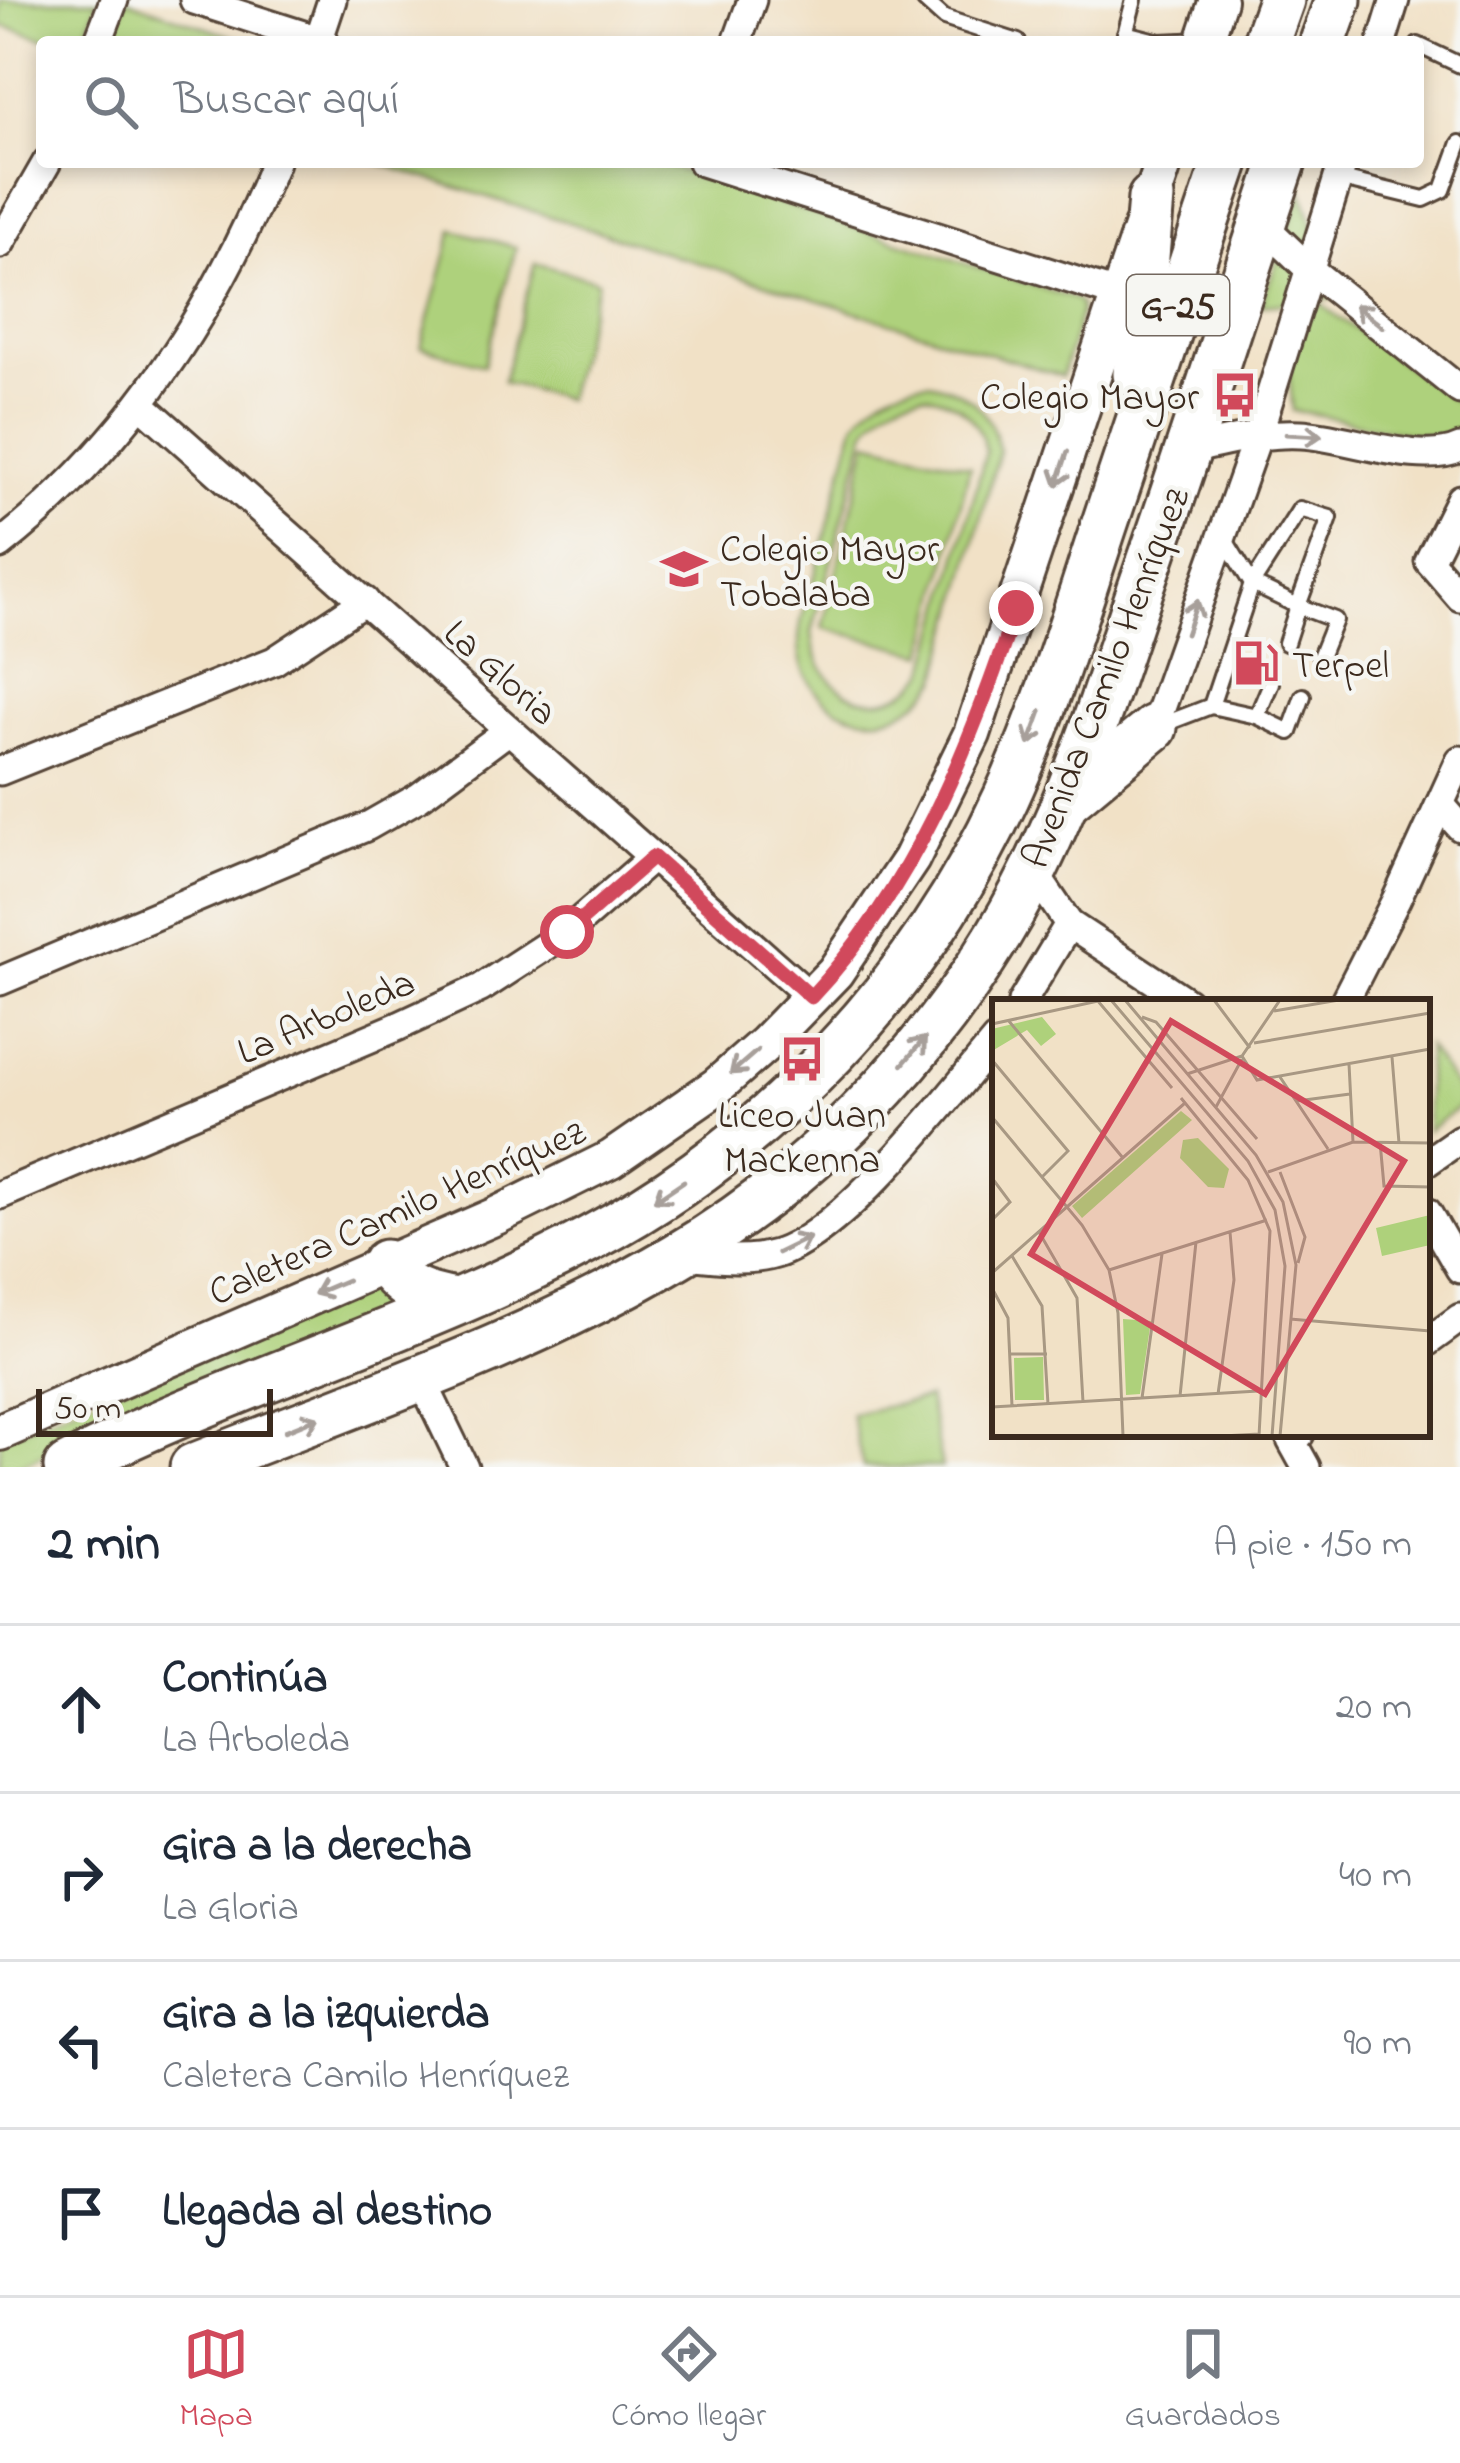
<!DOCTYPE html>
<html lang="es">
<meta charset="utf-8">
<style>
:root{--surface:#fff;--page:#f2f2f3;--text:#1f2937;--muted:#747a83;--line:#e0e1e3;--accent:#d1495b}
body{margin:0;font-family:"Indie Flower",sans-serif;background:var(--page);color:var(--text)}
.scale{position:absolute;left:36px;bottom:30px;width:237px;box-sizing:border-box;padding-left:12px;border:6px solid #3b2a1e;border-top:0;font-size:33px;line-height:42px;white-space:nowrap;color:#3b2a1e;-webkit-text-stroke:9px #f6f6f2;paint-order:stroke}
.stop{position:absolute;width:36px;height:36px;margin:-27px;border:9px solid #d1495b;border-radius:50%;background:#fff}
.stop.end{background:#d1495b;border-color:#fff;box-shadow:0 3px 12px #0008}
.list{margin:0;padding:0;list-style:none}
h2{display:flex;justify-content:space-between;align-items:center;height:156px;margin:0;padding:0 48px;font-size:51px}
h2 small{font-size:39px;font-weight:400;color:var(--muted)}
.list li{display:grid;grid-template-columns:78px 1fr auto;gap:36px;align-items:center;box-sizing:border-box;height:168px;padding:0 48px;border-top:3px solid var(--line)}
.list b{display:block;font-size:45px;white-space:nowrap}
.list p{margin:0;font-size:39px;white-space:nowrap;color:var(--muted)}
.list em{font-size:39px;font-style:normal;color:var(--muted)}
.icon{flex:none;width:66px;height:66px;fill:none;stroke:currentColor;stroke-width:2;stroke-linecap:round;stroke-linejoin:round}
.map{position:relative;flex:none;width:1460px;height:1467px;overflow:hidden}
.search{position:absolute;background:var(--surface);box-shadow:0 6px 18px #0003;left:36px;right:36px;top:36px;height:132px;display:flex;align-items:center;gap:30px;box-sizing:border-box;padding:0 42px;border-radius:12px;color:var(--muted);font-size:45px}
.sheet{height:828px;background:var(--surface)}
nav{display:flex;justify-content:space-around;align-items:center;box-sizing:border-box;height:168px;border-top:3px solid var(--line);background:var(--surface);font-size:33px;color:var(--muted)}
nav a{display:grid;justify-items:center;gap:6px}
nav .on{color:var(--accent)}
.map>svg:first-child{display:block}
.green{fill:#aed17b;stroke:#747e4c;stroke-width:3;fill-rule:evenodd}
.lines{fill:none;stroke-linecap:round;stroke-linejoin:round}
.service-casing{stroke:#564537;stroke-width:20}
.minor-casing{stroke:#564537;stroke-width:33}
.tertiary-casing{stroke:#564537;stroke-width:42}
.primary-casing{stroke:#564537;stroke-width:51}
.service{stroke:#fff;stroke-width:14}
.minor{stroke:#fff;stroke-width:27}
.tertiary{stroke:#fff;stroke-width:36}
.primary{stroke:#fff;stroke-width:45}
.oneway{stroke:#a79f9a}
.route{stroke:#d1495b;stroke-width:15}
.labels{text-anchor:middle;stroke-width:9;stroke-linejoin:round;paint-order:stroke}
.shield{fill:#f6f6f2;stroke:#73675e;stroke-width:3}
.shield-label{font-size:36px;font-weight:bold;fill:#3b2a1e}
.poi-label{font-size:39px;fill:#3b2a1e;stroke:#f6f6f2;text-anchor:start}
.street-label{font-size:39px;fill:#3b2a1e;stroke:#f6f6f2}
.inset-road{fill:none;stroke:#a89883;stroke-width:3}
.view{fill:#d1495b;fill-opacity:0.15;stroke:#d1495b;stroke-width:6}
.inset-edge{fill:none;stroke:#3b2a1e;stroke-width:6}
</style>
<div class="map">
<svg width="1460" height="1467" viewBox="0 0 1460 1467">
<rect width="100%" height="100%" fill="#f6f6f2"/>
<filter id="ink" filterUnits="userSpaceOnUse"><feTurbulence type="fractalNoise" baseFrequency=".00833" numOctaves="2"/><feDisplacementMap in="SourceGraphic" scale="24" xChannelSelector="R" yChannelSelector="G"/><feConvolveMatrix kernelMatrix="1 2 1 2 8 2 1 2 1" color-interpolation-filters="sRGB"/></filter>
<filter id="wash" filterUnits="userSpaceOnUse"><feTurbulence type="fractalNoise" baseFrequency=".004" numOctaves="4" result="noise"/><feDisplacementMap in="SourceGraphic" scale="48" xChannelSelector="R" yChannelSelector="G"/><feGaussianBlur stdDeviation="2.7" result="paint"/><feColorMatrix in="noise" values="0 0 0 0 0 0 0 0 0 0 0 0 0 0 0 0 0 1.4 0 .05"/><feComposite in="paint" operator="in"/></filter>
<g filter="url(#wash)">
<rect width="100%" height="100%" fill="#f1e1c6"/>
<g class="green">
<polygon points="0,0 98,0 83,42 56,42 0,25"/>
<polygon points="125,0 128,0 247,42 112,42"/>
<polygon points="375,162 654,162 1075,299 1080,305 1080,314 1062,376"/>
<path d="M 1302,191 L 1338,298 L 1309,302 L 1320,304 L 1459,404 L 1460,430 C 1433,449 1331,413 1293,411 L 1283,319 L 1300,302 L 1261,305 Z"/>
<polygon points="453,230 516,247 484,365 421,347"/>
<polygon points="535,263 598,281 566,399 503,382"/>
<path d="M 928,382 C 966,388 993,412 999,451 L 938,680 C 919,706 893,723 860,717 C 826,710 800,681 799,646 C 798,622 808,597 815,575 C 828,524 842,474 855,424 C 874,397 895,384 928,382 ZM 925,394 C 959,400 979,418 986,452 L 926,673 C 883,726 816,696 812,632 L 867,429 C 882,407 899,396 925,394 Z"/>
<polygon points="868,441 970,466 925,654 823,628"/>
<polygon points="1427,1046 1460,1093 1460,1106 1427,1131"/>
<polygon points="381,1276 395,1311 60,1446 17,1467 0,1467 0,1438"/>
<polygon points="928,1398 942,1467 863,1467 851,1414"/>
</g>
</g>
<g filter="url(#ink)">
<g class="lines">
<g class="service-casing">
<g id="service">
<polyline points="924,0 944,18 1018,42"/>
<polyline points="1125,33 1160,42 1205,40"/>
<polyline points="1123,42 1134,0"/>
<polyline points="1418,45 1460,65"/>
<polyline points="1338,178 1424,199 1443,190 1460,143"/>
<polyline points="1286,643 1298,606 1252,584 1300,509 1330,518 1298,606 1335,620 1320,657"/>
<polyline points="1211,706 1257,716 1271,683"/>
<polyline points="1257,716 1290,732 1303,696"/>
<polyline points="1159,726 1211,706 1252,584 1222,535"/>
</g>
</g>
<g class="minor-casing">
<g id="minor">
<polyline points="194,0 325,42"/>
<polyline points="98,42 114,0"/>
<polyline points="318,42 332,0"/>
<polyline points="737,42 752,0"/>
<polyline points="1382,42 1395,0"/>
<polyline points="702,162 1120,295"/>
<polyline points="1262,224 1308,268 1460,390"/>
<polyline points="0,244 47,162"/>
<polyline points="141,404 811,997"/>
<path d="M 1189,450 C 1226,442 1263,432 1301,434 C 1346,436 1421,467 1460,448"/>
<polyline points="1460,499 1429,561 1460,597"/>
<path d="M 0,545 C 127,445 215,311 275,162"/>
<polyline points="1154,728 1258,435 1343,162"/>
<polyline points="0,771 274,661 365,601"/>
<polyline points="1440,804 1460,827"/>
<polyline points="1033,871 1069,924 1187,1002"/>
<polyline points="0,981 368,826 419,797 509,730"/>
<polyline points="1022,1002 1069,924"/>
<polyline points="1344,1002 1397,898 1460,760"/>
<polyline points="1427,1162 1460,1139"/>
<polyline points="0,1195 399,1026 481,988 567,932 653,857"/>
<polyline points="1427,1212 1460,1269"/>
<path d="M 684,1255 C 715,1258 746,1263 776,1254 C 844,1233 948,1097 995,1041"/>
<polyline points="1427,1342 1460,1318"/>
<polyline points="420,1376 464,1467"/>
<polyline points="1300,1434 1291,1440 1306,1467"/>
</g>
</g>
<g class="tertiary-casing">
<g id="tertiary">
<polyline points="1204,42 1218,0"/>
<polyline points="0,1432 496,1216 611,1159 717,1086 766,1043 835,972 911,859 972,734 1164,162"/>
</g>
</g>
<g class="primary-casing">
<g id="primary">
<polyline points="1266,42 1281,0"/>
<polyline points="1323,42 1338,0"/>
<polyline points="1136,374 1151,198"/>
<polyline points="1065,802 1154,728"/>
<path d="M 385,1263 C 403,1291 424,1296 455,1302"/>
<path d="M 67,1467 C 236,1381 422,1329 590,1239 C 771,1143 920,985 1006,798 C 1046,711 1074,617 1104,526 C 1145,404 1185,283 1226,162"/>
<path d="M 193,1467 C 355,1402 526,1346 677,1256 C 830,1166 958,1025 1036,866 C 1080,776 1110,680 1142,585 C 1191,445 1236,303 1283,162"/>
</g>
</g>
<use href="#service" class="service"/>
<use href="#minor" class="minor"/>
<use href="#tertiary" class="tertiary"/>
<use href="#primary" class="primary"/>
</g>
<defs><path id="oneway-shaft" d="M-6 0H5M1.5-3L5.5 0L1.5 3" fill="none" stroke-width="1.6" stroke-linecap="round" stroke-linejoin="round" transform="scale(3)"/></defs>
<g class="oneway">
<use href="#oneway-shaft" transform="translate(1369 316) rotate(-141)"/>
<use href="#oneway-shaft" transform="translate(1304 435) rotate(3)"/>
<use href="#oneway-shaft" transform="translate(1062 469) rotate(108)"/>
<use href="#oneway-shaft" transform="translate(1192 617) rotate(-71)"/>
<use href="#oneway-shaft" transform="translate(1035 728) rotate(110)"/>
<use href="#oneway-shaft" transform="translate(914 1051) rotate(-50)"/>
<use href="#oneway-shaft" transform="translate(744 1062) rotate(139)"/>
<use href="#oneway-shaft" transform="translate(669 1191) rotate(146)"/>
<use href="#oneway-shaft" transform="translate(794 1245) rotate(-26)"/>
<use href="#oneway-shaft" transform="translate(330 1287) rotate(157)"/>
<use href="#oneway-shaft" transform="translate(302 1424) rotate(-22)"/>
</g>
</g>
<g class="lines" filter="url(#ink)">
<path class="route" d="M 567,932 L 653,857 L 811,997 C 913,888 970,748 1016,608"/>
</g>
<defs>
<g id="bus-bare" transform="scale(3.6)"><path d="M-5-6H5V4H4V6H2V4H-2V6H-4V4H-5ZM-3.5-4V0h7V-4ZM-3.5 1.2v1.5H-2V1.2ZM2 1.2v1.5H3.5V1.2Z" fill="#d1495b" stroke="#f6f6f2" stroke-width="2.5" paint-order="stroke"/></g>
<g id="school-bare" transform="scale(3.6)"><path d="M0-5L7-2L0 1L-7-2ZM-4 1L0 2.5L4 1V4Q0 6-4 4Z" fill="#d1495b" stroke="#f6f6f2" stroke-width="2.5" paint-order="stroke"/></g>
<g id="fuel-bare" transform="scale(3.6)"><path d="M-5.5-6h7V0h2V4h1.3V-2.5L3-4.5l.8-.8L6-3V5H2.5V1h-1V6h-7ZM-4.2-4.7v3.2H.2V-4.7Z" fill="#d1495b" stroke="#f6f6f2" stroke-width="2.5" paint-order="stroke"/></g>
</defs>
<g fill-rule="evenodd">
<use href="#bus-bare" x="1235" y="395"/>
<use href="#school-bare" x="684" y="569"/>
<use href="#fuel-bare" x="1256" y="663"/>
<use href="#bus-bare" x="802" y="1059"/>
</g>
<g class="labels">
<rect class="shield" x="1127" y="275" width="102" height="60" rx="9"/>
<g class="shield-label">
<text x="1178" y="318">G-25</text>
</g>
<g class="poi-label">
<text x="1199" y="409" text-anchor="end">Colegio Mayor</text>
<text x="720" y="561">Colegio Mayor<tspan x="720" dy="45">Tobalaba</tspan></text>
<text x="1292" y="677">Terpel</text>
<text x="802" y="1127" text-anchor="middle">Liceo Juan<tspan x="802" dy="45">Mackenna</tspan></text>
</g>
<g class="street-label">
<text transform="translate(502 671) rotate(42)" y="14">La Gloria</text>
<text transform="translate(1104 677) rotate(-69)" y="14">Avenida Camilo Henríquez</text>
<text transform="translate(325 1015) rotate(-23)" y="14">La Arboleda</text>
<text transform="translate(396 1210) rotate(-24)" y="14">Caletera Camilo Henríquez</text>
</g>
</g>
<g transform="translate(992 999)">
<rect width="438" height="438" fill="#f1e1c6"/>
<path d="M 50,18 L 64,35 L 49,47 L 35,31 L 0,52 L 0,30 ZM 189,112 L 200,121 L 90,219 L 80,207 ZM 206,139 L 237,170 L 232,189 L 216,188 L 188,159 L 191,141 ZM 438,216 L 438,246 L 390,257 L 384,229 ZM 131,320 L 159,322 L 148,395 L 134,396 ZM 51,358 L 52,401 L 23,401 L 22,359 Z" fill="#aed17b"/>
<path class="inset-road" d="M 105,1 L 180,89M 119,1 L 256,162 L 283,211 L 293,267 L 280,437M 133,1 L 264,156 L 291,203 L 304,266 L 288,437M 222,1 L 258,49M 282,12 L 347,1M 150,18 L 164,23 L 265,140M 16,21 L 131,159M 0,25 L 106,2M 262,44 L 438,14M 250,57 L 265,81 L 438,50M 400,58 L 407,144M 0,61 L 76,152 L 50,178M 357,65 L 361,143M 195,75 L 250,57 L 288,1M 288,78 L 336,150M 189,99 L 256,181 L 278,232 L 267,437M 305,102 L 358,95M 224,108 L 250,60M 0,118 L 90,226 L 117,271 L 126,314 L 131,437M 388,143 L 392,187 L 438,188M 276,173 L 361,143 L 438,144M 288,173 L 313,238 L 306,264M 0,179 L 18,203 L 0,221M 47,233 L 85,299 L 91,403M 20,257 L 50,307 L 56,405M 117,271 L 275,221M 0,274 L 193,104M 0,289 L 16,319 L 20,407M 298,320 L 438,332M 18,355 L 55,355M 226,395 L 242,281 L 238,233M 188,397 L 204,243M 150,399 L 170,255M 0,408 L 266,392M 230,437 L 267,435"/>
<path class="view" d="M 179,22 L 412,162 L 273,395 L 39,255 Z"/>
<rect width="438" height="438" class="inset-edge"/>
</g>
</svg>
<div class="scale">50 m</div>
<div class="stop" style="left:567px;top:932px"></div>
<div class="stop end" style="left:1016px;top:608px"></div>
<div class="search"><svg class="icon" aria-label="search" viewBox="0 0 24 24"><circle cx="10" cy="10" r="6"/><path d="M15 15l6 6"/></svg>Buscar aquí</div>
</div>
<section class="sheet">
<h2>2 min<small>A pie · 150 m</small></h2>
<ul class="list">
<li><svg class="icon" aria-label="ahead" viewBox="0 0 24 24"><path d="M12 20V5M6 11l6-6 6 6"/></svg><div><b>Continúa</b><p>La Arboleda</p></div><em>20 m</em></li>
<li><svg class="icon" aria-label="right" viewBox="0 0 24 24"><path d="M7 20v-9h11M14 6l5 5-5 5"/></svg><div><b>Gira a la derecha</b><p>La Gloria</p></div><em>40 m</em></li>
<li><svg class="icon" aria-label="left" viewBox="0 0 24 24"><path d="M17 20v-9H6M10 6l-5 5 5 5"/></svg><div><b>Gira a la izquierda</b><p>Caletera Camilo Henríquez</p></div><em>90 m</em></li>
<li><svg class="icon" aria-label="arrive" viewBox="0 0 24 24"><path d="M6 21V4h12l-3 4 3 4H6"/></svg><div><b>Llegada al destino</b></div></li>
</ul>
</section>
<nav>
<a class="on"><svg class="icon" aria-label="map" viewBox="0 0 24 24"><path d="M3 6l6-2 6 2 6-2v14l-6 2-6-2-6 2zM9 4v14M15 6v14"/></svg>Mapa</a>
<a><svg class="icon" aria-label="directions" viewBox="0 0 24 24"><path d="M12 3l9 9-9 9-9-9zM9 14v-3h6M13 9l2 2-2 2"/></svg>Cómo llegar</a>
<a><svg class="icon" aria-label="saved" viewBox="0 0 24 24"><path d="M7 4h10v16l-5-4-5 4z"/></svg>Guardados</a>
</nav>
